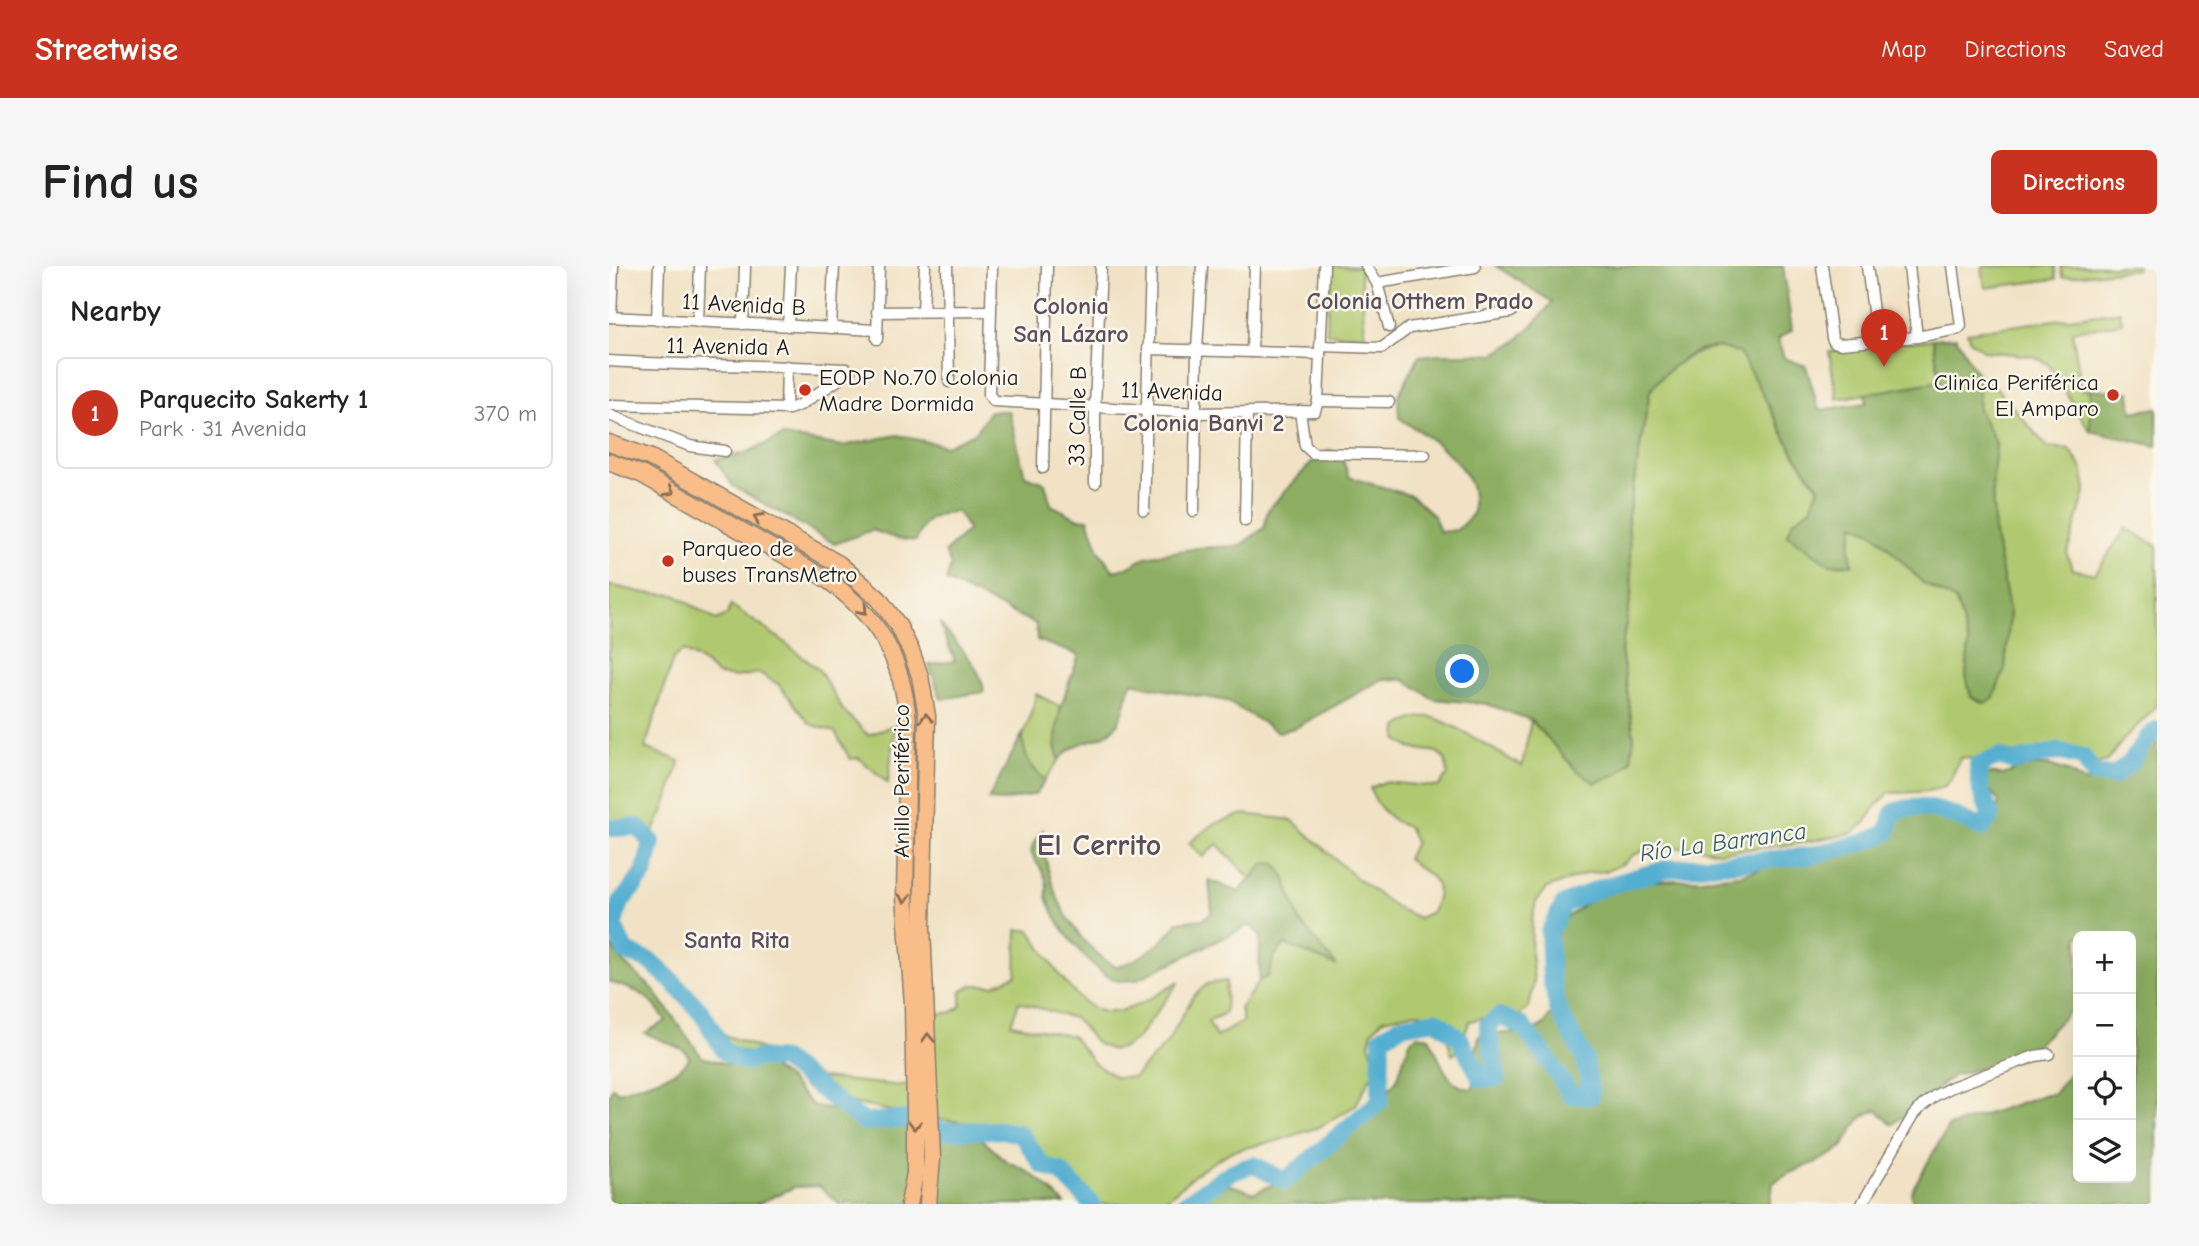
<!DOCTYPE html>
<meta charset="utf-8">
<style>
:root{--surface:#fff;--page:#f6f6f6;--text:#222;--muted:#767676;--line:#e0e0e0;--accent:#c8321e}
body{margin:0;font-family:"Comic Neue",sans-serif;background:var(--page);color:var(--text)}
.controls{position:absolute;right:21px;bottom:21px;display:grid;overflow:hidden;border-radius:10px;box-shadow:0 7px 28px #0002}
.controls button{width:63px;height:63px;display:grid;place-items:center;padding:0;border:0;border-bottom:2px solid var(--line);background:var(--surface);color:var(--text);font:35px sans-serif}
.you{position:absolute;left:854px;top:406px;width:24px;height:24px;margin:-18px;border:5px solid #fff;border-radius:50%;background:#1a73e8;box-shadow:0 0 0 10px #1a73e833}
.badge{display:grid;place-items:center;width:46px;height:46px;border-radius:50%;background:var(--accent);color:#fff;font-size:23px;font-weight:700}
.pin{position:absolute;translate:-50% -58px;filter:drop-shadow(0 2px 4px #0008)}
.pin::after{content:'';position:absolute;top:37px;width:24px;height:21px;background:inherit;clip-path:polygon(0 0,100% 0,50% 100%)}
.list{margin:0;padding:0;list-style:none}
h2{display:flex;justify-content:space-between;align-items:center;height:91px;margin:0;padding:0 28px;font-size:30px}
h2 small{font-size:23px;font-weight:400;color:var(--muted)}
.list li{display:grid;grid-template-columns:46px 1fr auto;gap:21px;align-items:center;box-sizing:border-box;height:112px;margin:0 14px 14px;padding:0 14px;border:2px solid var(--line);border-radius:10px}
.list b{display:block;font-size:26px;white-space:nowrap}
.list p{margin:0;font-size:23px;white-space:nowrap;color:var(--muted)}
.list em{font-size:23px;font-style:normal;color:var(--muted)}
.icon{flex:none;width:38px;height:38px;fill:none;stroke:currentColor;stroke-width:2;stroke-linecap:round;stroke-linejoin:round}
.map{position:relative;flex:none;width:1548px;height:938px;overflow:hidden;border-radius:10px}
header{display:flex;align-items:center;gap:42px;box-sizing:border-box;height:98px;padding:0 35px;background:var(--accent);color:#fff}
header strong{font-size:33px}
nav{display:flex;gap:38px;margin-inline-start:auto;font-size:24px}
.intro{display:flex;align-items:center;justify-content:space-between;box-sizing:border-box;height:168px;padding:0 42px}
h1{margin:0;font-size:49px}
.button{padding:18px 32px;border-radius:10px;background:var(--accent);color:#fff;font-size:24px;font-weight:700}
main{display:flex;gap:42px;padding:0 42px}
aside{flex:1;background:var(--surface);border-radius:10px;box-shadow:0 7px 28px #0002}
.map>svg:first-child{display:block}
.green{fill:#b0c96f;stroke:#667246;stroke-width:2}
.forest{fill:#8cad62;stroke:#54643f;stroke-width:2}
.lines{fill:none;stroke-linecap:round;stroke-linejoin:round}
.river{stroke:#52aed0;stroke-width:18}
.minor-casing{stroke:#867f70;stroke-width:13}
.trunk-casing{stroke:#867f70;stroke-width:19}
.minor{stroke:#fff;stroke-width:10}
.trunk{stroke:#f8bd88;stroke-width:16}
.oneway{stroke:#8a6c52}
.poi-dot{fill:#c8321e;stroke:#fbf7ec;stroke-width:2.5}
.labels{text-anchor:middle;stroke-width:5;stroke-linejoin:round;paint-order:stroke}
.street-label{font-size:23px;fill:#1c1c1c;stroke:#fbf7ec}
.poi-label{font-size:23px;fill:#1c1c1c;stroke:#fbf7ec;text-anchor:start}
.neighbourhood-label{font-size:24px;font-weight:bold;fill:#5b4e5b;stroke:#fbf7ec}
.water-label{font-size:24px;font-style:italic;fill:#345e6d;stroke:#fbf7ec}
.district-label{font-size:30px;font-weight:bold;fill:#5b4e5b;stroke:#fbf7ec}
</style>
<header>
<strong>Streetwise</strong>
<nav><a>Map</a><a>Directions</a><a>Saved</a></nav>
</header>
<div class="intro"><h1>Find us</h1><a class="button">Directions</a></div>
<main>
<aside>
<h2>Nearby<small></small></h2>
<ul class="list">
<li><span class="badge">1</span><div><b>Parquecito Sakerty 1</b><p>Park · 31 Avenida</p></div><em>370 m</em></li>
</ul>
</aside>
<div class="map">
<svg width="1548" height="938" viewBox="0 0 1548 938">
<rect width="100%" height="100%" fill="#fbf7ec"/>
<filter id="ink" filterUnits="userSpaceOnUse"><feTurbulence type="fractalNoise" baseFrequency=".0143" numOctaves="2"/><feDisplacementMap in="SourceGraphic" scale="14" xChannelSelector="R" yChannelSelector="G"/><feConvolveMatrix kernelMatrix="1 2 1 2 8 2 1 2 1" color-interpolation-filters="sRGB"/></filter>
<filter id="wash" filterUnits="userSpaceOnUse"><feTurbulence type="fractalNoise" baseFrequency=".00686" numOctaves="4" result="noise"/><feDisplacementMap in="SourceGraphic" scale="28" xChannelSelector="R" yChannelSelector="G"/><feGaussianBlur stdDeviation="1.57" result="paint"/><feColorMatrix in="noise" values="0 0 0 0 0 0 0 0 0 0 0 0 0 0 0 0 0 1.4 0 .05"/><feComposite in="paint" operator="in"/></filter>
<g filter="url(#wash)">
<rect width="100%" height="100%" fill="#f1e2c5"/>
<g class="green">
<polygon points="720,0 751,1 756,69 718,68"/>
<polygon points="1373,0 1446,0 1447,13 1376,22"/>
<polygon points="1452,0 1528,0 1528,3 1453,11"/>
<polygon points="1511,45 1513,57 1463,65 1473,124 1481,123 1481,165 1439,98 1424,90 1375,85 1361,75 1358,66"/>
<polygon points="1324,73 1331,115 1228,133 1220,86 1292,75 1306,76"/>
<path d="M 1109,81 L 1130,87 C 1159,130 1175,181 1210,222 L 1202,243 L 1183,256 L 1243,298 L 1241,281 L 1245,258 L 1265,267 L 1315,318 L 1347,335 L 1360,378 L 1357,409 L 1362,431 L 1375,437 L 1384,433 L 1396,402 L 1401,348 L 1386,270 L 1383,223 L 1387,177 L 1369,143 L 1370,112 L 1384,118 L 1438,181 L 1460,183 L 1473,202 L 1477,223 L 1458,288 L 1463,303 L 1486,308 L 1517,262 L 1548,280 L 1548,440 L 1515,473 L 1498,495 L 1485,499 L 1467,486 L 1449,479 L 1409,487 L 1381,496 L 1352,491 C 1347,499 1345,509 1340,516 C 1332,528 1294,526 1280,527 L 1268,539 L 1256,557 L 1243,567 L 1186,578 L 1109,586 L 1086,581 L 1040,583 L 1024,589 L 1015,597 L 998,605 L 978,607 L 938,622 L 927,636 L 923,654 L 922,689 L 925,715 L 920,742 L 910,750 L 882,750 L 861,755 C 855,766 854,784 843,789 L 836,765 L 824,751 L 807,746 L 774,753 L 763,765 L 760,778 L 768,800 L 746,840 L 710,861 L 671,874 L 623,885 L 590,905 L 552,938 L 475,938 L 454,906 L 407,866 L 392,861 L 306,850 L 248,838 L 214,828 L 173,798 L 130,784 L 112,775 L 95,761 L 181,794 L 212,812 L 294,820 L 307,814 C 309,798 311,756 326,749 C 339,744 339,752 352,739 L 352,725 L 363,719 L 385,719 L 407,709 L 408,664 L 421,664 C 436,687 467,743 496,746 C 522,748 549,727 570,716 L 528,773 L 515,782 L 503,784 L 488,778 L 467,753 L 410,736 L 402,758 L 463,770 L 486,798 L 507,811 L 525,811 L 558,777 L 584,731 L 598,718 L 617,715 L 616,747 L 599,755 L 607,771 L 634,755 L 631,743 L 650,715 L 659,710 L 665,690 L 676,678 L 726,699 L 691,656 L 674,608 L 655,598 L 642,613 L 608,578 L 594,591 L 580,577 L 605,558 L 635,548 L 683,554 L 746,611 L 789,643 L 810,652 L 823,646 C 838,612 822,613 798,593 L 806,576 L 800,562 C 781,555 768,541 761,522 L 775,516 L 829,521 L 839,509 L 836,493 L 828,486 L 801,482 L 788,473 L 789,461 C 797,455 809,450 820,451 C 839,453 892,489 913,500 L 922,454 L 967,504 L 1025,471 L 1012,384 L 1023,325 L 1019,250 L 1041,125 C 1056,103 1082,85 1109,81 Z"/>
<path d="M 0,319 L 36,327 L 66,329 L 107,354 L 118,349 L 122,339 L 170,372 L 210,404 L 234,444 L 259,469 L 286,459 L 279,517 L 250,492 L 241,493 L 226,466 L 201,458 L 169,418 L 150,407 L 127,411 L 109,409 L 94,396 L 74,385 L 64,393 L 36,482 L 71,495 L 55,544 L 40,575 C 30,558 18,556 0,558 Z"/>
<path d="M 427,428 L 452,441 L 446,481 L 450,494 L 436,514 C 397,478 419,470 427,428 Z"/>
</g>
<g class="forest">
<path d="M 887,0 L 1174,0 L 1183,64 L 1169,73 L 1175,92 L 1197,100 L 1210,144 L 1258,137 L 1256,128 L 1331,115 L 1324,73 L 1347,71 L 1370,112 L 1369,143 L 1387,177 L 1383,223 L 1386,270 L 1401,348 L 1396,402 L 1384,433 L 1376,437 L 1362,431 L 1357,409 L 1360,378 L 1347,335 L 1315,318 L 1265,267 L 1245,258 L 1241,281 L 1243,299 L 1220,298 L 1179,269 L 1183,256 L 1202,242 L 1210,221 C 1175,180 1159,131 1130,87 C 1123,85 1115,82 1108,81 C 1085,80 1053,107 1041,125 L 1019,250 L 1023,325 L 1012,384 L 1025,471 L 1022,495 L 1009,508 L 986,517 L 967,504 L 922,454 L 878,438 L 825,433 L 795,414 L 774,413 L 686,462 L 669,466 L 618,435 L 540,421 L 525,416 L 521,420 C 518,432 514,452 506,461 C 489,479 468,471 450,494 C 440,460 459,421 470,389 L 428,374 L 427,358 L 337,315 L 342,299 L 336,286 L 359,264 L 348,245 C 323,250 317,250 307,275 L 289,273 L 263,264 L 226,278 L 124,220 L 106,194 L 139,186 L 174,170 L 233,180 L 288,169 L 337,180 L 366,167 L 381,145 L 400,145 L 416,210 L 436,217 L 442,239 L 468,252 L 479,253 L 490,285 L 505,305 L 520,301 L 536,291 L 588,282 L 630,280 L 655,262 L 659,244 L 703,196 L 720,184 L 732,188 L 740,211 L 803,230 L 825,250 L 831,266 L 848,264 L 864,248 C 864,240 865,228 862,220 C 850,188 817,170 790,152 L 789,130 L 810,90 L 832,88 L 885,88 L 906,76 L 927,56 L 943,36 Z"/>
<polygon points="1481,123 1521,126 1523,146 1548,142 1548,180 1481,165"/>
<path d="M 330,356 C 345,376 373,400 375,426 L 332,433 L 320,399 L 346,395 Z"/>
<path d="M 1548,467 L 1548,938 L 1304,938 L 1302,926 L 1339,861 L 1437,828 L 1445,828 L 1469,797 L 1469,912 L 1522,912 L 1522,670 L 1469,670 L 1469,750 L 1462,744 L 1422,785 L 1410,793 L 1345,809 L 1283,859 L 1268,844 C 1239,853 1245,874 1228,885 C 1208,899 1183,903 1164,917 L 1161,938 L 582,938 C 602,912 617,915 645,927 L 676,913 L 777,827 L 788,813 L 801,775 L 809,769 L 820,771 C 831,791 836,822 863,823 L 869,805 L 866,790 L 870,770 L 879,767 L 919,767 L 934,759 L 944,746 L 943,692 L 951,656 L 982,634 L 1027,616 L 1093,613 L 1131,609 L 1160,600 L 1223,587 L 1233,587 L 1261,579 L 1274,558 L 1290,550 L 1328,549 L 1345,558 L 1373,557 L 1385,551 L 1390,536 L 1382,526 L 1363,516 L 1367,510 L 1378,507 L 1393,509 L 1417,501 L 1440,499 L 1458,505 L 1475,516 L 1489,514 Z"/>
<path d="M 413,469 C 416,492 419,498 436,514 L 427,528 L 395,535 L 379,534 Z"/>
<path d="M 434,564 C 436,618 459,672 507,701 C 532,693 554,678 569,656 L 594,653 L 603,646 L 600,614 L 630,626 L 655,598 L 666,597 L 674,608 L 691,656 L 728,700 L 676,678 L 665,690 L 659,710 L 650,715 L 651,669 L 641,659 L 527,714 C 520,714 512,716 506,714 C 480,703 446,658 438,631 C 437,626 439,620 437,615 C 431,590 409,593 434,564 Z"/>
<path d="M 0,677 L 15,697 L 44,723 L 93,791 L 117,798 L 159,799 L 180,814 L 203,839 L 316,865 L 367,868 L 397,895 L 413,902 L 433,916 L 456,938 L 231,938 L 210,920 L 186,921 L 148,938 L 0,938 L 0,828 L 4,821 L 9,826 C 27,819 76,809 80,791 L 75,784 L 36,767 L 57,755 C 41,729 29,724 0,716 Z"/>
</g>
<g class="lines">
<g class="river">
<polyline points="0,562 29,561 43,576 35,608 12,636 4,659 17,686 41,695 65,717 93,747 115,785 135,796 149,792 174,794 255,856 300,853 334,865 392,864 412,868 433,899 452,906 483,938"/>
<path d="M 575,938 L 623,906 L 645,899 L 676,915 L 771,835 L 772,772 L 792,760 L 827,754 L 851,773 L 872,813 L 888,812 L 879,759 L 891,750 L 913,760 L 938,792 L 962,829 L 982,830 L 976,794 L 949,743 L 942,712 L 940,666 L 955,638 L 991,622 L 1057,603 L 1199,590 L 1253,577 L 1278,567 L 1285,546 C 1314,534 1346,549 1373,562 L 1382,550 L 1372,525 L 1369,499 L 1390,491 L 1405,496 L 1449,485 L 1474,491 L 1485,508 L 1505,510 L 1521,497 L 1539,471 L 1548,464"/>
</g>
</g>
</g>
<g filter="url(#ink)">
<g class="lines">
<g class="minor-casing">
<g id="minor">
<polyline points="338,0 340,116"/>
<polyline points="383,0 380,129 385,135 588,147 706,145 709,135 715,0"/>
<polyline points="757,0 768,17 780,61"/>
<polyline points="1213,0 1223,72 1225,76 1232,78 1308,71 1349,63 1352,60 1344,0"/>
<polyline points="1258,0 1268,75"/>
<polyline points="1300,0 1308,71"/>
<polyline points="768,17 866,1"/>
<polyline points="314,45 316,0"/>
<polyline points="268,46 381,45"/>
<polyline points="0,51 268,64"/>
<polyline points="2,51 4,0"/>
<polyline points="48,54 50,0"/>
<polyline points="89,56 91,0"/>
<polyline points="134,58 136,0"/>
<polyline points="179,60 182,0"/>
<polyline points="222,62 225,0"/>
<polyline points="268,73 270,0"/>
<polyline points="711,80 773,82 800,62 902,46"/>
<polyline points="539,83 711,88"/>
<polyline points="643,86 646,0"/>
<path d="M 0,95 C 79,100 158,99 238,103 L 241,106 L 191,139 L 180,143 L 0,139"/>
<polyline points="709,135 780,136"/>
<polyline points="177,143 178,100"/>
<polyline points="691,145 696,180 704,187 816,189"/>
<polyline points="0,149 81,180 116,185"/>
<polyline points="434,202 438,0"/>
<polyline points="486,217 486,141 492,0"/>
<polyline points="535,244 542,0"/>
<polyline points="585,245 588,84 593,0"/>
<polyline points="636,255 638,147"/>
<polyline points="1253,938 1304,850 1313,840 1327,829 1343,821 1426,790 1440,788"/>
</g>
</g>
<g class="trunk-casing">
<g id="trunk">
<polyline points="0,177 42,192 230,298 270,333 289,359 302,385 311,410 318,450 313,661 323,892 319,938"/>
<path d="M 0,196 L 32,208 L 216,312 C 269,350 294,392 299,456 L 296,631 L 304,738 L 306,850 L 306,907 L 300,938"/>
</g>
</g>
<use href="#minor" class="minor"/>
<use href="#trunk" class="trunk"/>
</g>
<defs><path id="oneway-chevron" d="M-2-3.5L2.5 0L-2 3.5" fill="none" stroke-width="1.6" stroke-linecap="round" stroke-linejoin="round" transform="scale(1.75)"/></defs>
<g class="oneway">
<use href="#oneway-chevron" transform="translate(61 225) rotate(29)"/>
<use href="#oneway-chevron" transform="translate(149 252) rotate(-151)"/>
<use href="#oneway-chevron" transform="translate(254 344) rotate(48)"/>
<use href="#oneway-chevron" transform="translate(317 452) rotate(-93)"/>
<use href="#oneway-chevron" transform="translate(296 632) rotate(88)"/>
<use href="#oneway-chevron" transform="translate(319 772) rotate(-92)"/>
<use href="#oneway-chevron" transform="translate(306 859) rotate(90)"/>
</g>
</g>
<g class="poi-dot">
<circle cx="196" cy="124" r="7"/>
<circle cx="1504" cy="129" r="7"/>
<circle cx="59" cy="295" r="7"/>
</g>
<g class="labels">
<g class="street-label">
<text transform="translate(135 38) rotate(3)" y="8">11 Avenida B</text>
<text transform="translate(119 80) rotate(1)" y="8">11 Avenida A</text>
<text transform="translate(563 125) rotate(2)" y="8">11 Avenida</text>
<text transform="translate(468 150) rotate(-89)" y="8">33 Calle B</text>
<text transform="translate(292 515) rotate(-90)" y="8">Anillo Periférico</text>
</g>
<g class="poi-label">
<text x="210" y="119">EODP No.70 Colonia<tspan x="210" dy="26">Madre Dormida</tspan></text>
<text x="1490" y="124" text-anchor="end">Clinica Periférica<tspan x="1490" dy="26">El Amparo</tspan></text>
<text x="73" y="290">Parqueo de<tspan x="73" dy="26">buses TransMetro</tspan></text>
</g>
<g class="neighbourhood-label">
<text x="811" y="43">Colonia Otthem Prado</text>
<text x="462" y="48">Colonia<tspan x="462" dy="28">San Lázaro</tspan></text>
<text x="595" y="165">Colonia Banvi 2</text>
<text x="128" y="682">Santa Rita</text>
</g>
<g class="water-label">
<text transform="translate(1114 576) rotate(-8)" y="8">Río La Barranca</text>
</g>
<g class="district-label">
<text x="490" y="589">El Cerrito</text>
</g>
</g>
</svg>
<div class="controls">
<button>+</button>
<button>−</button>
<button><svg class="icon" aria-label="locate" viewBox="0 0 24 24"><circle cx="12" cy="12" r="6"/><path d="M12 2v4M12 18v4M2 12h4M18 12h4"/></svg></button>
<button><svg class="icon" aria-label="layers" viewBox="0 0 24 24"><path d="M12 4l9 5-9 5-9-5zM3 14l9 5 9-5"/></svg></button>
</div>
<div class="you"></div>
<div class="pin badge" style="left:1275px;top:101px">1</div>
</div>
</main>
